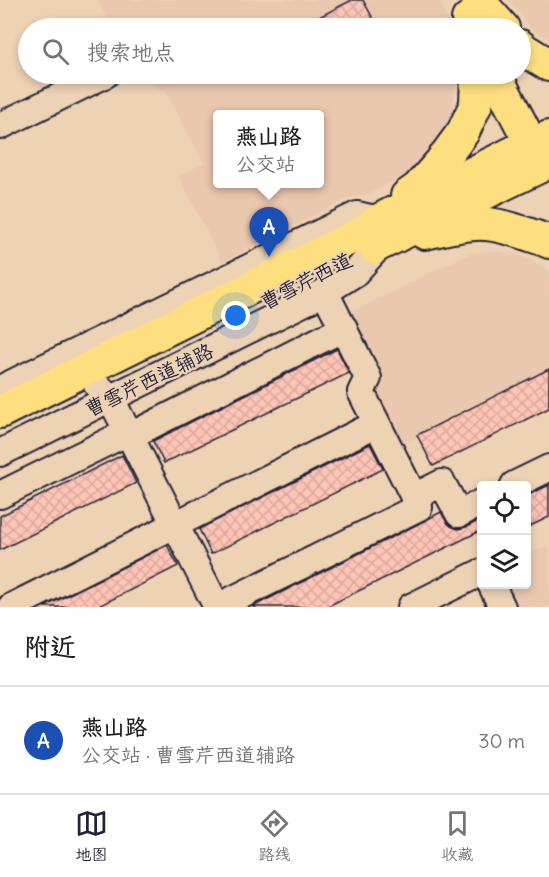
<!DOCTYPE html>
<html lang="zh">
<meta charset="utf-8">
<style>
:root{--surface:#fff;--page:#f2f2f2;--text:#202124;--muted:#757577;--line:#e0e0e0;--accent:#22223b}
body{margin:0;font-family:Delius,"LXGW WenKai TC",sans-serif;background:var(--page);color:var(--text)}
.controls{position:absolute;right:18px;bottom:18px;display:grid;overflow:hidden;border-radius:6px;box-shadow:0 3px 9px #0003}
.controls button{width:54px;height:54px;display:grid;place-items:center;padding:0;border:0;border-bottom:2px solid var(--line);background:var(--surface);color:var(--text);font:30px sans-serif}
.you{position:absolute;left:236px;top:316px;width:21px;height:21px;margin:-15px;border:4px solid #fff;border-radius:50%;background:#1a73e8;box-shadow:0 0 0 9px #1a73e833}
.badge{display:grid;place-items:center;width:39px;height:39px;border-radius:50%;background:var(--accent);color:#fff;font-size:20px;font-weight:700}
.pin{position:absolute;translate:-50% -50px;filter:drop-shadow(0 2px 3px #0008)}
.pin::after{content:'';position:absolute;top:32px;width:21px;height:18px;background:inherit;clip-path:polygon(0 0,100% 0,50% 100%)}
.popup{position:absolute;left:213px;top:110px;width:111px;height:78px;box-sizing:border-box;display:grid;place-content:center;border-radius:6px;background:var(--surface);filter:drop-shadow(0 2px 4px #0005);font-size:20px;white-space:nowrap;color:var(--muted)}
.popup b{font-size:22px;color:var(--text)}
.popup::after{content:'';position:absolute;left:50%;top:100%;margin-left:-12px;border:12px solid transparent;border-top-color:var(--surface)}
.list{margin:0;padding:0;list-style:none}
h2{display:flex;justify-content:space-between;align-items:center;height:78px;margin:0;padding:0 24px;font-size:26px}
h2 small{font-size:20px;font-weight:400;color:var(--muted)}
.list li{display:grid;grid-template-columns:39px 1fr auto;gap:18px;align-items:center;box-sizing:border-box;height:108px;padding:0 24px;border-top:2px solid var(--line)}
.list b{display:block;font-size:22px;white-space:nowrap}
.list p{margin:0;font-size:20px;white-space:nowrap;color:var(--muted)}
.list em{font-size:20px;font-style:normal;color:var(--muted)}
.icon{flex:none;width:33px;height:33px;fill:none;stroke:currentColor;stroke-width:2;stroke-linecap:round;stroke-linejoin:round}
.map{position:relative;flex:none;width:549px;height:607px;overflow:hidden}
.search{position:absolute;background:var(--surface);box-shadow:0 3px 9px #0003;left:18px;right:18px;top:18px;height:66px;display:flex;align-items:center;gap:15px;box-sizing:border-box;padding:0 21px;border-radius:33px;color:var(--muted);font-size:22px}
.sheet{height:186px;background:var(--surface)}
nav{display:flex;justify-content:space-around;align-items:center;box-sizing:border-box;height:84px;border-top:2px solid var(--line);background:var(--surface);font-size:16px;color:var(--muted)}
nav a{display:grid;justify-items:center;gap:3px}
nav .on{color:var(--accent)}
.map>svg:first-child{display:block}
.built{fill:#eac7af;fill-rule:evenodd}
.building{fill:url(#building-cross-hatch);stroke:#22223b;stroke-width:1.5}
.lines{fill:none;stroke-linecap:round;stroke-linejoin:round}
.minor-casing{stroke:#22223b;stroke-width:30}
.major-casing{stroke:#22223b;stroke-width:36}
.minor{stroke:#edd2b4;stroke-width:26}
.major{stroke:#fddf80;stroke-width:32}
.labels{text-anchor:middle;stroke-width:4.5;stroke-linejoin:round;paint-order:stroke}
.street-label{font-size:20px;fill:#22223b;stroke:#edd2b4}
</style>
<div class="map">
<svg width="549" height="607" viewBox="0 0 549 607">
<defs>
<pattern id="building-cross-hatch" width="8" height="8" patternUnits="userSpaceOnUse" patternTransform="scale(1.5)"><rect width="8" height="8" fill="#fec4b5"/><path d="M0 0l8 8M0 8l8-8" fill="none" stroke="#d9a89d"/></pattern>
</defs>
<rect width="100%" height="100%" fill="#edd2b4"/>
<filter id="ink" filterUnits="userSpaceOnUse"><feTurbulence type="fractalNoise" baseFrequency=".0167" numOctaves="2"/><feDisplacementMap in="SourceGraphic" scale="12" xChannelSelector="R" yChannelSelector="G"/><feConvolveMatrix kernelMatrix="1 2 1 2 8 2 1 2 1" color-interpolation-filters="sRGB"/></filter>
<g filter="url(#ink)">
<g class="built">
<polygon points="97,0 439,0 452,28 113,28"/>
<polygon points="510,0 549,0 549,39 530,28"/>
<path d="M 142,74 L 458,74 L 451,114 L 432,149 L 405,174 L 370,194 L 350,197 L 222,262 L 179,176 L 204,163 L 166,92 L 150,82 ZM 218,115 L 320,115 L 320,184 L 218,184 Z"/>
<polygon points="492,251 522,256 549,270 549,372 400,446 342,317 468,254"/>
<polygon points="549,545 549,607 511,607 500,585 526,584 527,556"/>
</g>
<g class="building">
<polygon points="352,0 363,0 378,28 298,28"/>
<polygon points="337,349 349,373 164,463 153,441"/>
<polygon points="549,369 549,408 433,466 417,435"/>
<polygon points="370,444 383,469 211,554 199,529"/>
<polygon points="122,455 136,483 0,550 0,516"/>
<polygon points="549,485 549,517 526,528 526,496"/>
<polygon points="441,512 446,521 451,526 458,529 466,527 482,519 482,530 326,607 252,607 426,520"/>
<polygon points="167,545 178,566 97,607 44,607"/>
</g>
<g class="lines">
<g class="minor-casing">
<g id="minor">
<polyline points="0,126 106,74"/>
<polyline points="97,385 111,399 217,607"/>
<polyline points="0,389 357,215 379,220"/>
<polyline points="130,436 344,328"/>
<polyline points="0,453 325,292 355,273 383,242"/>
<polyline points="514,485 549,468"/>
<polyline points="0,495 128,432"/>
<polyline points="414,497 442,483 459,514 482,502"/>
<polyline points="491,584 502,607"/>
<polyline points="11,607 376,424"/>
<polyline points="218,607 419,507 361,392 368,378 325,292"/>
<polyline points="411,607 482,572"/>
</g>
</g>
<g class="major-casing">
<g id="major">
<polyline points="478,0 503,28"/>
<polyline points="468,19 470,28"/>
<polyline points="520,46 526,51 549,65"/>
<polyline points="495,74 541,163"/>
<polyline points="407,196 418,188 441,162 463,132 476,104 477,74"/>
<path d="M 425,233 C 443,229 468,222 486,224 C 504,225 527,234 545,240 L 549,242"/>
<polyline points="374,247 549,162"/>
<polyline points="0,412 365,231 379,220 530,144 549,137"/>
</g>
</g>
<use href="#minor" class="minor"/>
<use href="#major" class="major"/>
</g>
</g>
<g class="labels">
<g class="street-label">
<text transform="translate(306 281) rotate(-27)" y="7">曹雪芹西道</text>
<text transform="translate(149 380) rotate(-26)" y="7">曹雪芹西道辅路</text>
</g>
</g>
</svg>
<div class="controls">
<button><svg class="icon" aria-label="locate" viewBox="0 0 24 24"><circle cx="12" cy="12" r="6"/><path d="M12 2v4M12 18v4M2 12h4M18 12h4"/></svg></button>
<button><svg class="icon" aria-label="layers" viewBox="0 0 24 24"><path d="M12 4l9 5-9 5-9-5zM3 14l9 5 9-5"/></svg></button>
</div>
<div class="you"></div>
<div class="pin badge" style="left:269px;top:257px;background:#1a4fb4">A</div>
<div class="popup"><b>燕山路</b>公交站</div>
<div class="search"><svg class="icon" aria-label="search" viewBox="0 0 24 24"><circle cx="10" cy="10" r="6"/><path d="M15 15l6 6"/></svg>搜索地点</div>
</div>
<section class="sheet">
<h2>附近<small></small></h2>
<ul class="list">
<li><span class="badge" style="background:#1a4fb4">A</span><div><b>燕山路</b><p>公交站 · 曹雪芹西道辅路</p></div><em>30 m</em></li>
</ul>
</section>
<nav>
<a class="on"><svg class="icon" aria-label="map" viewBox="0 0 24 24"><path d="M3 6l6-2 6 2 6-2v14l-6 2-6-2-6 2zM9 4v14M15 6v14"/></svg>地图</a>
<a><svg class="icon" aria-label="directions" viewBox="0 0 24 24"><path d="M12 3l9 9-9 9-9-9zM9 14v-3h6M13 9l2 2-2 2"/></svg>路线</a>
<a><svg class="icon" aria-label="saved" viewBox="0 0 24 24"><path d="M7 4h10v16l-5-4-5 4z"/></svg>收藏</a>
</nav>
